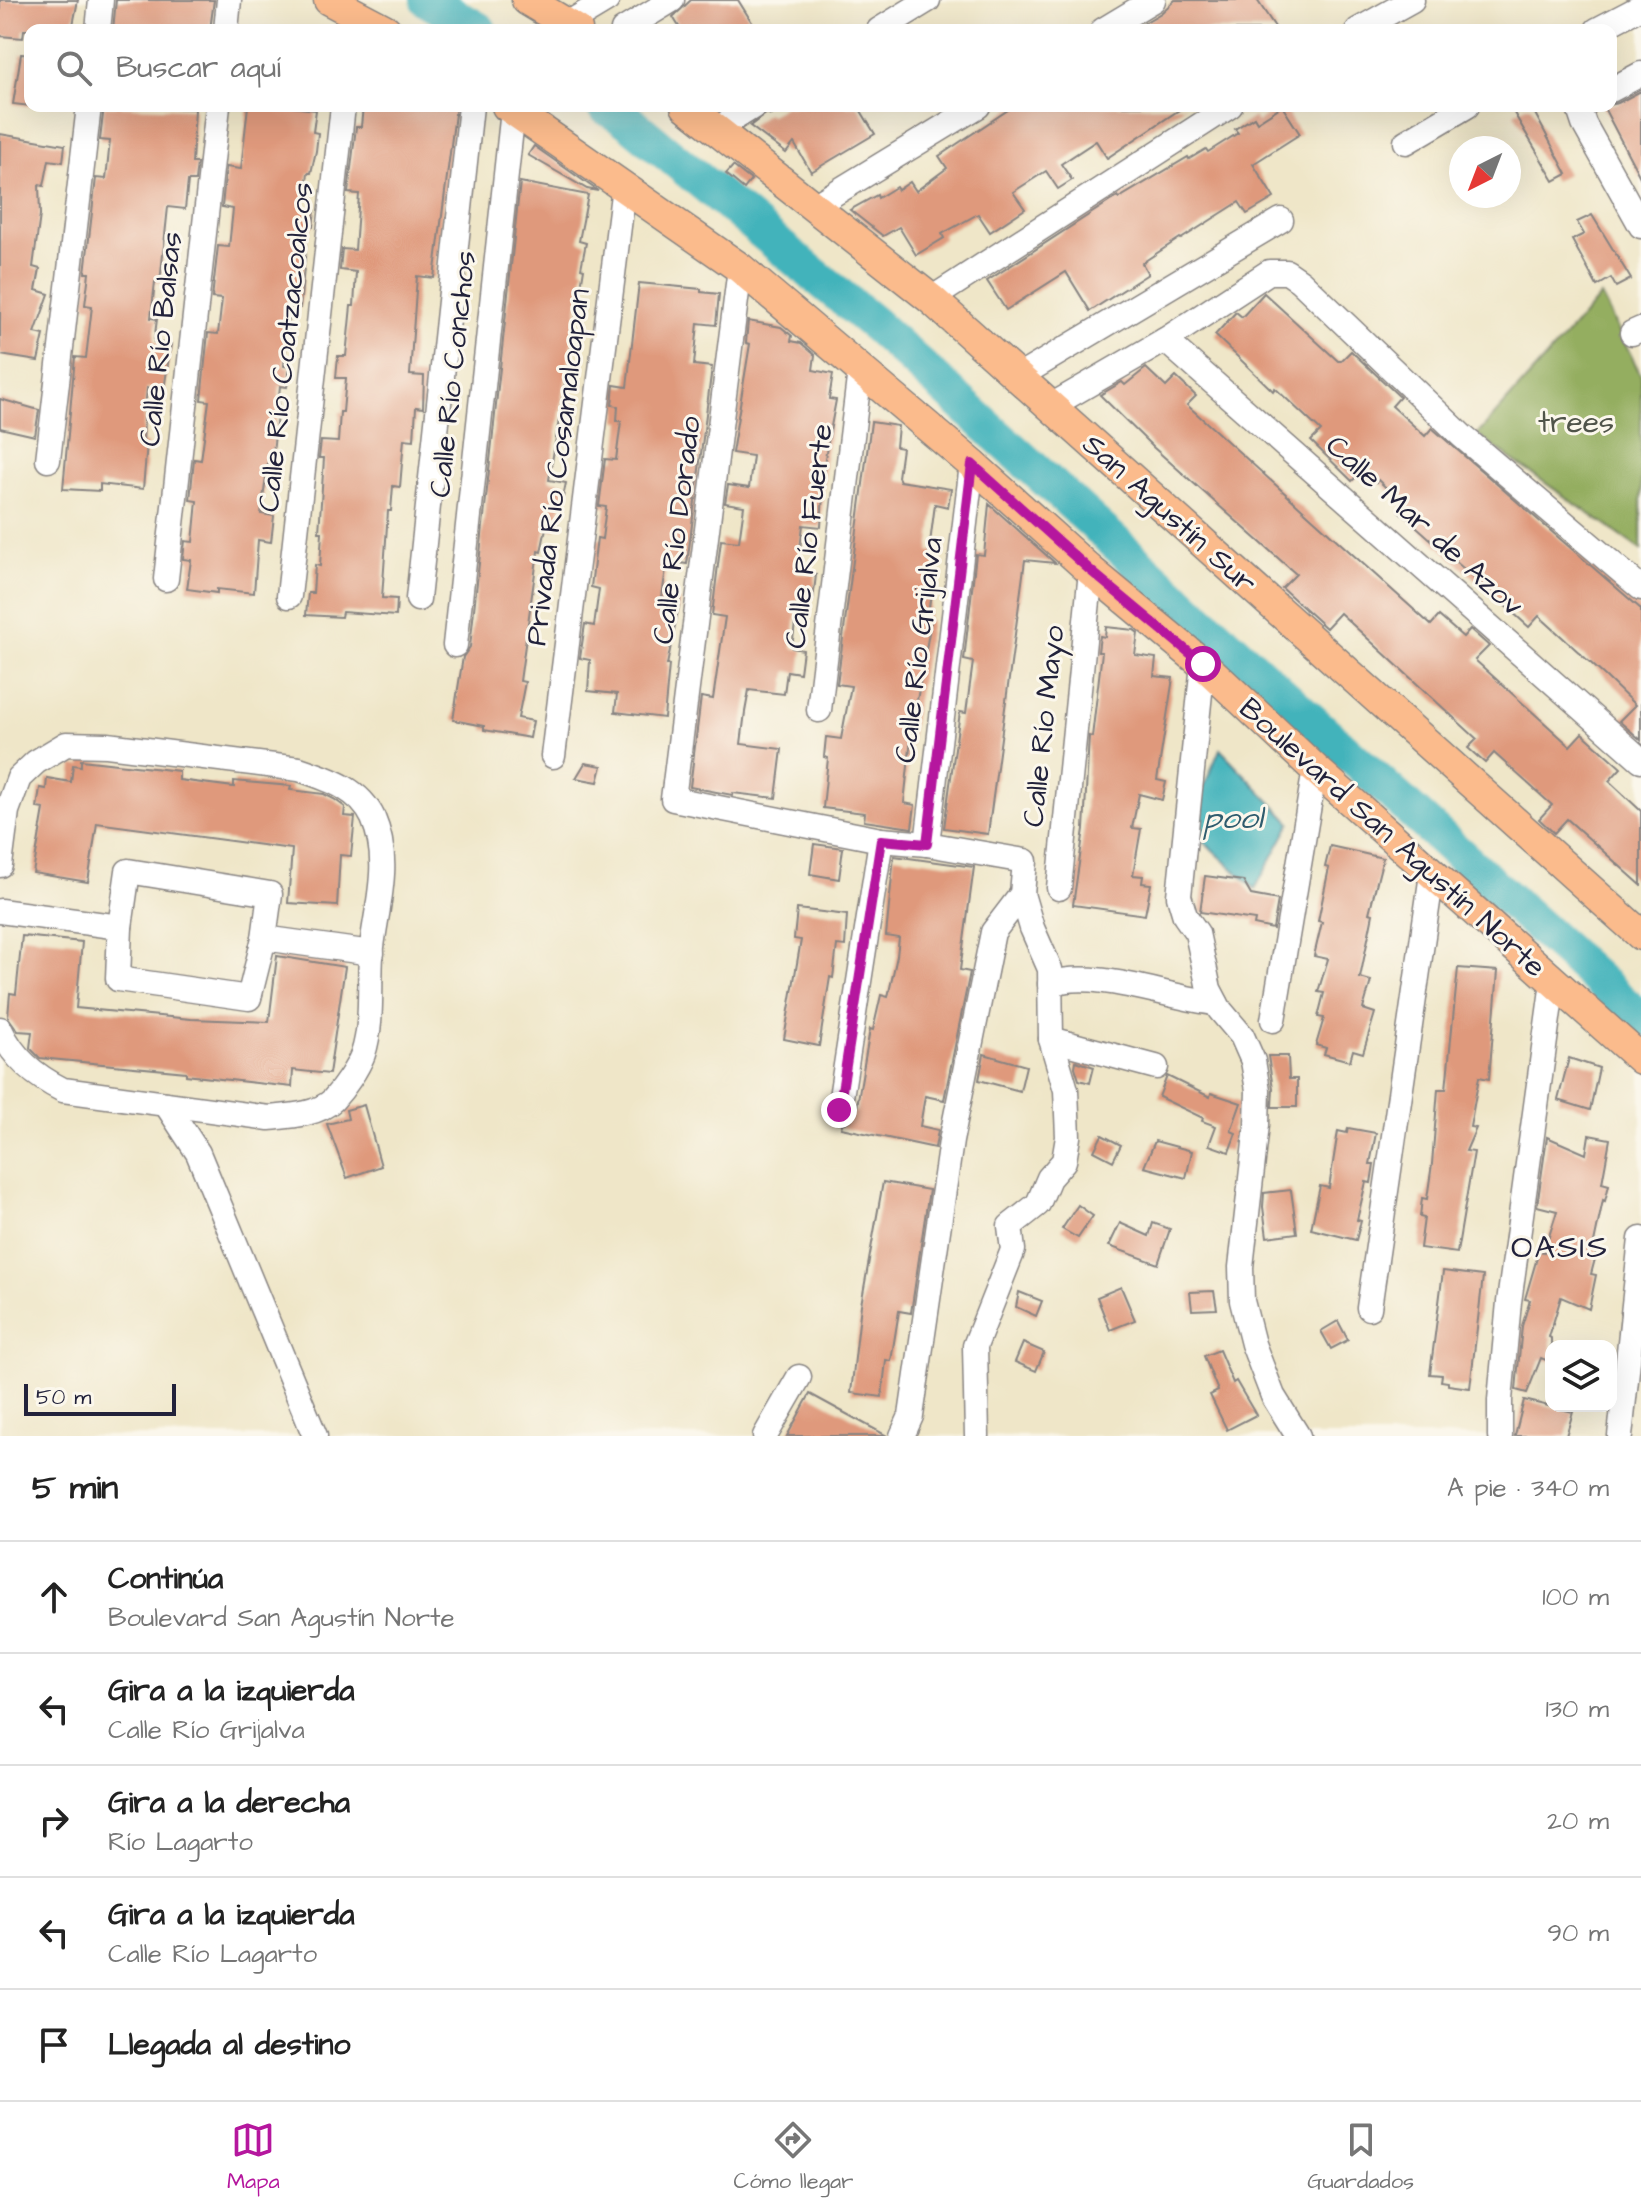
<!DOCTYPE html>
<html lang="es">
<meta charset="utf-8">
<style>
:root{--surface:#fff;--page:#f2f2f2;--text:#222;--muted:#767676;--line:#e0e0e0;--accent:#b5179e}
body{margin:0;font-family:"Architects Daughter",sans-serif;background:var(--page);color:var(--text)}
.controls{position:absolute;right:24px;bottom:24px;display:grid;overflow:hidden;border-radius:16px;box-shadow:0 8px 32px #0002}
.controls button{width:72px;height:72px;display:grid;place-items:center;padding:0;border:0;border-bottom:2px solid var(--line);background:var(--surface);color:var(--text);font:40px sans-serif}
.compass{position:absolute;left:1449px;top:136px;width:72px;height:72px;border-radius:50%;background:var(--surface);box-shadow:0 8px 32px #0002;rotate:222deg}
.scale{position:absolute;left:24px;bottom:20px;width:152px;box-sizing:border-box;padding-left:8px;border:4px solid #22223b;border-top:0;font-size:22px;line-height:28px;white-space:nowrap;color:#22223b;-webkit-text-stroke:6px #fbf7ec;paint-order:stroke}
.stop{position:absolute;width:24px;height:24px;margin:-18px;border:6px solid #b5179e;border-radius:50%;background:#fff}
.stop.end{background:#b5179e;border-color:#fff;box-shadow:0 2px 8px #0008}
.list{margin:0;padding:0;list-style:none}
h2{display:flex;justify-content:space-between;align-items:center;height:104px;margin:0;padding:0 32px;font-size:34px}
h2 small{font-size:26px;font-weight:400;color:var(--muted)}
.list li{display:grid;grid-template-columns:52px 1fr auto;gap:24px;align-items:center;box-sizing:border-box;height:112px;padding:0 32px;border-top:2px solid var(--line)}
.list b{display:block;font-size:30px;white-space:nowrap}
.list p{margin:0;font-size:26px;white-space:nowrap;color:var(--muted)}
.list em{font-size:26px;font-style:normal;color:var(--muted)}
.icon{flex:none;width:44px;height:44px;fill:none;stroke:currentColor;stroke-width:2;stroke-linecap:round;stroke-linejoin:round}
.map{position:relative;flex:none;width:1641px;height:1436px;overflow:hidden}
.search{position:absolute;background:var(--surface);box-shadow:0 8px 32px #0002;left:24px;right:24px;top:24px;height:88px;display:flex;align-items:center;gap:20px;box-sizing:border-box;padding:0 28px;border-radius:16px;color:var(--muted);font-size:30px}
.sheet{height:664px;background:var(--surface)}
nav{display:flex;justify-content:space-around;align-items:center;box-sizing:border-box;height:112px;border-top:2px solid var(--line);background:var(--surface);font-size:22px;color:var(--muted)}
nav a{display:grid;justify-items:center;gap:4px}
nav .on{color:var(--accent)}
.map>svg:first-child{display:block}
.forest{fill:#94ae60;stroke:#5b684e;stroke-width:2}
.water{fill:#43b3bb;stroke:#326a7b;stroke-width:2}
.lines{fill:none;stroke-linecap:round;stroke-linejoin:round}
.river{stroke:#43b3bb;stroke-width:36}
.building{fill:#df997c}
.minor-casing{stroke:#888482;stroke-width:27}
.major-casing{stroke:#888482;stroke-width:33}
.minor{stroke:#fff;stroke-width:24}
.major{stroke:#fbbb8c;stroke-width:30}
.route{stroke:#b5179e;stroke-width:10}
.labels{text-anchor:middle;stroke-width:6;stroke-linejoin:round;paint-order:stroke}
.street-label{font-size:30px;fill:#22223b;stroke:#fbf7ec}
.park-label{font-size:30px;fill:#50544a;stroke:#fbf7ec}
.water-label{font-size:32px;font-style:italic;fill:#2f5c6e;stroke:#fbf7ec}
.neighbourhood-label{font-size:32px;letter-spacing:2px;fill:#22223b;stroke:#fbf7ec}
</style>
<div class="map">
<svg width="1641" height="1436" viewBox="0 0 1641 1436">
<rect width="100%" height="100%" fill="#fbf7ec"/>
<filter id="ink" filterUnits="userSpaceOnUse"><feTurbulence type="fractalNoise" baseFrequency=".0125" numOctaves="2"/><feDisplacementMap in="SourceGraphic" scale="16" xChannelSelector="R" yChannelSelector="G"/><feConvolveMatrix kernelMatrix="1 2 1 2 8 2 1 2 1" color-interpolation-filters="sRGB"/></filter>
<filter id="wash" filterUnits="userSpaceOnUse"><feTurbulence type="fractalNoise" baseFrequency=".006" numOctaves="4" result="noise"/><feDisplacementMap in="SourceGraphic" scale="32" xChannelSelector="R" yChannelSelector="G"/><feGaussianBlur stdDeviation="1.8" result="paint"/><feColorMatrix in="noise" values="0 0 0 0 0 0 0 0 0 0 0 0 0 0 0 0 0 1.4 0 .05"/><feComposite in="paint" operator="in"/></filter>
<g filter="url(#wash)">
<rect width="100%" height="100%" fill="#efe6c8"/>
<polygon class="forest" points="1601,296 1641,375 1641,550 1477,435"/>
<polygon class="water" points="1220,749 1291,823 1255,889 1187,826"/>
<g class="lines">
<g class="river">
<polyline points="428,0 479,30"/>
<polyline points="604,106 628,121 875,325 1641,1019"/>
</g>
</g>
<g id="blocks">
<g class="building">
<polygon points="0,0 78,0 72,30 24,30 23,38 0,36"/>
<polygon points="116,0 214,0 210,30 113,30"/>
<polygon points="691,0 738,0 753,24 744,30 681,30 673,17"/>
<polygon points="1175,0 1257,0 1277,30 1132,30 1161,13"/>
<polygon points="21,54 30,55 30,106 13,104"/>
<polygon points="1641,91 1641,179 1603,106 1618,103"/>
<polygon points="104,106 195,109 192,163 197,163 195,181 188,181 185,209 168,207 160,283 155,282 151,318 157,319 154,342 171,344 164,390 147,388 144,420 143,443 147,443 143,489 100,484 100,491 63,489 75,357 86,358 92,306 85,305 89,273 85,273 96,178 106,179 110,141 100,140"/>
<polygon points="248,106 283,106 316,110 313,132 318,133 316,151 311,173 308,173 304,209 315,210 313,227 308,227 300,308 290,307 284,366 290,367 287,387 280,386 272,463 268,462 261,514 274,516 271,542 258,540 254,593 217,589 217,593 187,589 191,560 183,559 185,541 193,542 197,501 190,500 194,459 201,460 209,401 201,400 208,333 218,334 222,299 212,298 218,246 229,247 233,209 222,207 226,167 241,169"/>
<polygon points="363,106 456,106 434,278 417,276 410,375 424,376 423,408 416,407 414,440 404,439 400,487 393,486 391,511 388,511 382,598 397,599 396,616 342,612 341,617 306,615 308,593 313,593 315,565 320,566 322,532 319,532 324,458 319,458 321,441 338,442 340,412 343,412 346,378 336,378 338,356 346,356 351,306 354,306 356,272 340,270 342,249 355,250 359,194 348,193 356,127 361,127"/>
<polygon points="784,106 858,106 875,134 811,172 794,143 786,153 750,126 767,113 771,115"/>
<polygon points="1014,106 1185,106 1107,158 1096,141 1061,164 1072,180 1058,189 1046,171 1013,192 1025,209 990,232 978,214 942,234 944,238 916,255 899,227 883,236 850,210 877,195 878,198 896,187 898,190 910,182 916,191 947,168 939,156"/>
<polygon points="1282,106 1300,134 1253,164 1274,198 1247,214 1239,202 1181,239 1180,238 1142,263 1148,274 1090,311 1066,272 1006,310 987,281 1118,196 1119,198 1188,157 1189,159 1206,149 1208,152 1238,133 1235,129 1254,117 1257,122"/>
<polygon points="1526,106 1531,106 1567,174 1554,181 1514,113"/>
<polygon points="0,134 65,145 63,162 49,160 44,186 39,185 40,215 33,267 40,269 36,290 49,294 35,333 44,335 38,361 0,355"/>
<polygon points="534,146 598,191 587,189 528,155"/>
<polygon points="733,166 751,180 744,189 726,174"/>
<polygon points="520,182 588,195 579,241 586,243 581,268 584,269 549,480 566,483 556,530 546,528 541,552 538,551 520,681 525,682 518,718 533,721 530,738 484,730 484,726 453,720 463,657 470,647"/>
<polygon points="1592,215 1631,279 1616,287 1611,278 1597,286 1572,240 1584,234 1577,222"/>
<polygon points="639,283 701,289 701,292 719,294 716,325 698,323 694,365 712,367 687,564 667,561 662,597 680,600 667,665 669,665 664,718 615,712 617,694 588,691 590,660 580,658 585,624 594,626 599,589 591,587 597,538 602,539 606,507 599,506 605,459 616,460 621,421 617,421 618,406 612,405 614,385 627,387"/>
<polygon points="1264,293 1338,361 1341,361 1351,351 1400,397 1392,406 1425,436 1432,428 1641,609 1641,740 1619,721 1635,705 1605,676 1539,616 1529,627 1399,511 1404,505 1378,480 1376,482 1363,470 1352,481 1311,441 1321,431 1275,388 1273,391 1215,335 1236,312 1242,317"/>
<polygon points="748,321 781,327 792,336 791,341 801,343 815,355 813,370 833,374 829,399 836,400 825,458 821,527 803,525 797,573 816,575 813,600 798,598 792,648 803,650 800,673 787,671 784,694 749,690 745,712 741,744 782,749 776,798 733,793 732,795 690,787 701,697 713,699 725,617 712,615 721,540 739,542 744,506 725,503 728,485 749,488 753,456 732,453 750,344 746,343"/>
<polygon points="1146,368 1166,387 1176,377 1196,396 1187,405 1431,625 1439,616 1463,637 1470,629 1489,646 1475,660 1570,746 1582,733 1621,768 1609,781 1641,811 1641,885 1567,819 1554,833 1539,819 1552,805 1494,753 1485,763 1468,748 1477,739 1340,613 1326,628 1282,588 1296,574 1154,448 1100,395 1122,382 1125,385"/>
<polygon points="0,399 39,410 35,436 0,428"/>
<polygon points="871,422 898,426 896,447 902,448 898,477 900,481 951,489 948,507 935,504 929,551 937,552 927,621 931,621 912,729 904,803 915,805 912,828 864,821 865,813 823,808 828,758 824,757 826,737 841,739 851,686 837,684"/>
<polygon points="989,504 1055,563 1025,560 988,834 944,828 960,712 966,713 973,662 964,660 976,554 984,555"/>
<polygon points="1106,627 1134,630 1138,633 1135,655 1156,658 1154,676 1173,678 1157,780 1166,782 1162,800 1139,794 1132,828 1141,829 1133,875 1143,876 1142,883 1151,884 1145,915 1073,905 1084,829 1089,736 1092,737 1102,652 1098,652 1100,636 1105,637"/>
<polygon points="81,760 179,771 179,780 234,787 234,781 291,786 290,790 324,794 334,799 345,807 344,816 355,817 351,856 340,855 337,906 288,903 292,849 97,823 88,882 33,873 44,809 37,808 40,788 46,789 47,778 71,782 73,765 81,766"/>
<polygon points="585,763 602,766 598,782 576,778"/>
<polygon points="814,844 843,848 839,879 810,874"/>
<polygon points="1330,846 1383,858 1369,913 1373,914 1360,978 1371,981 1363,1009 1375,1013 1363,1053 1353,1050 1350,1061 1324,1054 1326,1048 1316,1045 1324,1018 1318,1017 1324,993 1318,992 1328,959 1314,956 1322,922 1318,921 1329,868 1325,867"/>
<polygon points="894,856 974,867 960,970 970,972 944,1100 925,1096 920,1126 938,1130 935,1148 841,1128 842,1124 850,1120 854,1112 856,1112 870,1029 873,1030 881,995 888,997 897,956 899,938 886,936"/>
<polygon points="1205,876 1243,881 1251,895 1278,900 1273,929 1254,925 1255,920 1200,912"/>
<polygon points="797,909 847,915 845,946 837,945 833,978 830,977 819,1046 784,1039 801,940 794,939"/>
<polygon points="22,936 82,942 76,1008 191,1019 269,1022 277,956 345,967 329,1074 293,1070 292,1087 186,1075 186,1072 40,1058 30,1048 32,1032 18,1031 8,1017 10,993 16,994"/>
<polygon points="1458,968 1498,971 1489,1079 1479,1077 1470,1127 1476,1128 1466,1151 1474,1152 1457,1253 1420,1248 1424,1218 1420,1217 1422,1198 1427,1199 1432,1164 1438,1089 1446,1089"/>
<polygon points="984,1054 1026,1066 1020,1091 979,1080"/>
<polygon points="1268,1056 1288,1056 1289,1079 1297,1079 1297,1107 1272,1107 1273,1088"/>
<polygon points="1569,1058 1599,1068 1590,1110 1558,1100"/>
<polygon points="1076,1061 1094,1067 1090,1083 1079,1080 1075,1067"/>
<polygon points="1167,1076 1210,1097 1211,1093 1241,1103 1231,1131 1236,1133 1229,1152 1209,1145 1216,1126 1202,1121 1203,1118 1159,1097"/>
<polygon points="364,1105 381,1166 347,1178 327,1124 348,1119 346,1110"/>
<polygon points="1348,1128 1376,1133 1370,1164 1374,1164 1371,1183 1366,1182 1357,1220 1361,1221 1356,1240 1311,1229 1320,1186 1329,1188 1338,1131 1347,1133"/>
<polygon points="1102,1135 1121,1145 1113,1161 1094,1151"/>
<polygon points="1589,1135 1610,1139 1602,1183 1609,1185 1605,1201 1603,1200 1594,1243 1599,1244 1591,1274 1596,1275 1589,1309 1561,1297 1549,1337 1551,1338 1551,1362 1541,1358 1527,1393 1516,1390 1522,1326 1530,1300 1525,1299 1539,1251 1544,1252 1557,1211 1537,1206 1547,1137 1586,1154"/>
<polygon points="1155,1141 1192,1151 1186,1178 1144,1167"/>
<polygon points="883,1182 929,1190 911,1313 899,1311 891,1361 886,1360 882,1397 851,1393 861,1305"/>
<polygon points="1291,1190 1297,1233 1267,1237 1263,1207 1264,1193"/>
<polygon points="1078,1205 1093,1216 1078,1238 1062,1229"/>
<polygon points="1120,1223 1149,1236 1153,1223 1170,1229 1158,1264 1109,1246"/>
<polygon points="1443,1271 1483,1276 1470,1388 1448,1385 1448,1382 1441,1381 1442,1375 1430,1374"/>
<polygon points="1121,1287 1135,1320 1110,1330 1097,1297"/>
<polygon points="1214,1291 1217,1309 1192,1310 1190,1292"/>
<polygon points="1019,1292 1042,1301 1036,1316 1016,1307"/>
<polygon points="1338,1321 1348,1340 1331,1349 1321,1331"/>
<polygon points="1023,1343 1044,1352 1036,1371 1015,1362"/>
<polygon points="1219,1350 1233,1383 1236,1381 1256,1415 1227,1430 1210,1395 1218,1391 1204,1356"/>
<polygon points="810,1394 887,1436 787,1436"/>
<polygon points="1524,1400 1573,1412 1566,1436 1515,1436"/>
</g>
</g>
</g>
<g filter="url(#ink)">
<use href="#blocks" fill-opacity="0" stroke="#888482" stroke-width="2"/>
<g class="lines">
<g class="minor-casing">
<g id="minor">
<polyline points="567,24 607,0"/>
<polyline points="98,30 101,0"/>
<polyline points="226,30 229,0"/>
<polyline points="623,30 672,0"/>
<polyline points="879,30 928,0"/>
<polyline points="1103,30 1153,0"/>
<polyline points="1358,30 1412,0"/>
<polyline points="1597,30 1641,7"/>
<polyline points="1611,90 1641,74"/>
<polyline points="1584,106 1579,109 1584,124 1641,226"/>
<polyline points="717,129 754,106"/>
<polyline points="1406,142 1467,106"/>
<polyline points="814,206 978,106"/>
<polyline points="740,268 673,799 881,840 927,844 1025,861 1022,894 993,932 951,1141 911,1416 902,1436"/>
<polyline points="931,299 1230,106"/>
<polyline points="1632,333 1641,329"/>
<polyline points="1165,340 1641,760"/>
<polyline points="1018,377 1281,220"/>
<polyline points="1051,406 1165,340 1269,272 1287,272 1300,281 1462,436 1641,588"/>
<polyline points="48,460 89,106"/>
<polyline points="166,579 218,106"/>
<polyline points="289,596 343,106"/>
<polyline points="418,599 471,106"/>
<polyline points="455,645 513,110"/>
<polyline points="1203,664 1179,896 1185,916 1197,933 1209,989 1220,1010 1242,1036 1253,1061 1258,1090 1257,1125 1241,1267 1242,1301 1253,1344 1273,1396 1298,1436"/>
<polyline points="819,710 860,370"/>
<polyline points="553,756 624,186"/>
<polyline points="927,844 972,464"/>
<path d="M 0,865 L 7,811 L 19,778 L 36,762 L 66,744 L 107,745 L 299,769 C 328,779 359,788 373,818 C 393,864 375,910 371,956 C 369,987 373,1024 363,1054 C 357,1069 344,1088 333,1100 C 317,1115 290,1116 269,1118 L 63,1090 C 35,1076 13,1058 0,1029"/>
<polygon points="128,871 270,894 264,938 249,998 118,979 120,927"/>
<polyline points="1059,888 1091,571"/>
<polyline points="0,911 120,927"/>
<polyline points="264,938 372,953"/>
<path d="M 1050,984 C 1095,968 1168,998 1216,1003"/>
<polyline points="1273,1020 1315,769"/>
<polyline points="1051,1039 1156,1067"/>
<polyline points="166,1104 198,1153 315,1436"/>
<polyline points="839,1110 881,840"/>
<polyline points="1369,1308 1432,874"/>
<polyline points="765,1436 799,1377"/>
<polyline points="977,1436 975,1346 1013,1250 1010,1226 1038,1204 1049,1178 1064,1161 1068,1137 1066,1090 1051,1039 1050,969 1032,928 1022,894"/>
<polyline points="1500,1436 1500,1400 1509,1302 1553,982"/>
<polyline points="1620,1436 1641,1239"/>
</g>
</g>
<g class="major-casing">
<g id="major">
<polyline points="329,0 386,30"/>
<polyline points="527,0 577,30"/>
<polyline points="507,106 740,268 972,464 1091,571 1203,664 1315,769 1641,1059"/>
<polyline points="686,106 931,299 1641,935"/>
</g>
</g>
<use href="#minor" class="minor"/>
<use href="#major" class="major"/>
</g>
</g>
<g class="lines" filter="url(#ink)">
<polyline class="route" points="839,1110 881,840 927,844 972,464 1091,571 1203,664"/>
</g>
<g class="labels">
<g class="street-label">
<text transform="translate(160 339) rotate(-84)" y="10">Calle Río Balsas</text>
<text transform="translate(285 347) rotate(-84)" y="10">Calle Río Coatzacoalcos</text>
<text transform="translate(452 374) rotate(-84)" y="10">Calle Río Conchos</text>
<text transform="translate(557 467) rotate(-83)" y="10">Privada Río Cosamaloapan</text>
<text transform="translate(1170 513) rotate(42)" y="10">San Agustín Sur</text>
<text transform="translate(1425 525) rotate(42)" y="10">Calle Mar de Azov</text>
<text transform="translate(676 530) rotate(-83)" y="10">Calle Río Dorado</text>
<text transform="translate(808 536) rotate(-83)" y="10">Calle Río Fuerte</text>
<text transform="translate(918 650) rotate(-83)" y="10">Calle Río Grijalva</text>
<text transform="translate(1043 726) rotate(-84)" y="10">Calle Río Mayo</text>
<text transform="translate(1393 837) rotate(42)" y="10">Boulevard San Agustín Norte</text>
</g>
<g class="park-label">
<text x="1576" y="432">trees</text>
</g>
<g class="water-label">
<text x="1233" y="828">pool</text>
</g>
<g class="neighbourhood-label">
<text x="1560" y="1257">OASIS</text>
</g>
</g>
</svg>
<div class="controls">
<button><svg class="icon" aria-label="layers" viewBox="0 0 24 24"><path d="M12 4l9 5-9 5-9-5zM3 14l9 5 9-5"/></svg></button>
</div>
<svg class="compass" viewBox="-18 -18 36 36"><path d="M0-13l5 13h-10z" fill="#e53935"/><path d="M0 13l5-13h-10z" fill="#767676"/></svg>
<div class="scale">50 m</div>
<div class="stop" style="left:1203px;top:664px"></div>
<div class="stop end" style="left:839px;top:1110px"></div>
<div class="search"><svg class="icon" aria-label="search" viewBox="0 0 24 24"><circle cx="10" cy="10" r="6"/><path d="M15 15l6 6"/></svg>Buscar aquí</div>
</div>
<section class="sheet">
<h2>5 min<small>A pie · 340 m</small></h2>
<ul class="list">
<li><svg class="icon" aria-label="ahead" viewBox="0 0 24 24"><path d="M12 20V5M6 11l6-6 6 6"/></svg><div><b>Continúa</b><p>Boulevard San Agustín Norte</p></div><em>100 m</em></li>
<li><svg class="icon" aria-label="left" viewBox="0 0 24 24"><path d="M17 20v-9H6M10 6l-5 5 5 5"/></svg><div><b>Gira a la izquierda</b><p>Calle Río Grijalva</p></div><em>130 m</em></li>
<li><svg class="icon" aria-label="right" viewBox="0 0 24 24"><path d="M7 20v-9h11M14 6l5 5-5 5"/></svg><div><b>Gira a la derecha</b><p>Río Lagarto</p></div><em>20 m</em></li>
<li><svg class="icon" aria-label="left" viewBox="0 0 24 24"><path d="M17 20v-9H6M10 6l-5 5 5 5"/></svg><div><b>Gira a la izquierda</b><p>Calle Río Lagarto</p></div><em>90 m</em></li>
<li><svg class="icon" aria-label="arrive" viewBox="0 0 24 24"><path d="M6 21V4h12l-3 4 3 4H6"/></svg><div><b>Llegada al destino</b></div></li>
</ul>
</section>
<nav>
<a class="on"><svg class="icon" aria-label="map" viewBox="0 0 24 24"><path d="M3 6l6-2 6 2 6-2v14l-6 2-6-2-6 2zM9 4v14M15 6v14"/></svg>Mapa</a>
<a><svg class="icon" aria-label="directions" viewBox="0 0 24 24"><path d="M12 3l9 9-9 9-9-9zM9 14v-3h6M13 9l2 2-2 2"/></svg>Cómo llegar</a>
<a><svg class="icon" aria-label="saved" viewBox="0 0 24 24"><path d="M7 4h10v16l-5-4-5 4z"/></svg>Guardados</a>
</nav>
